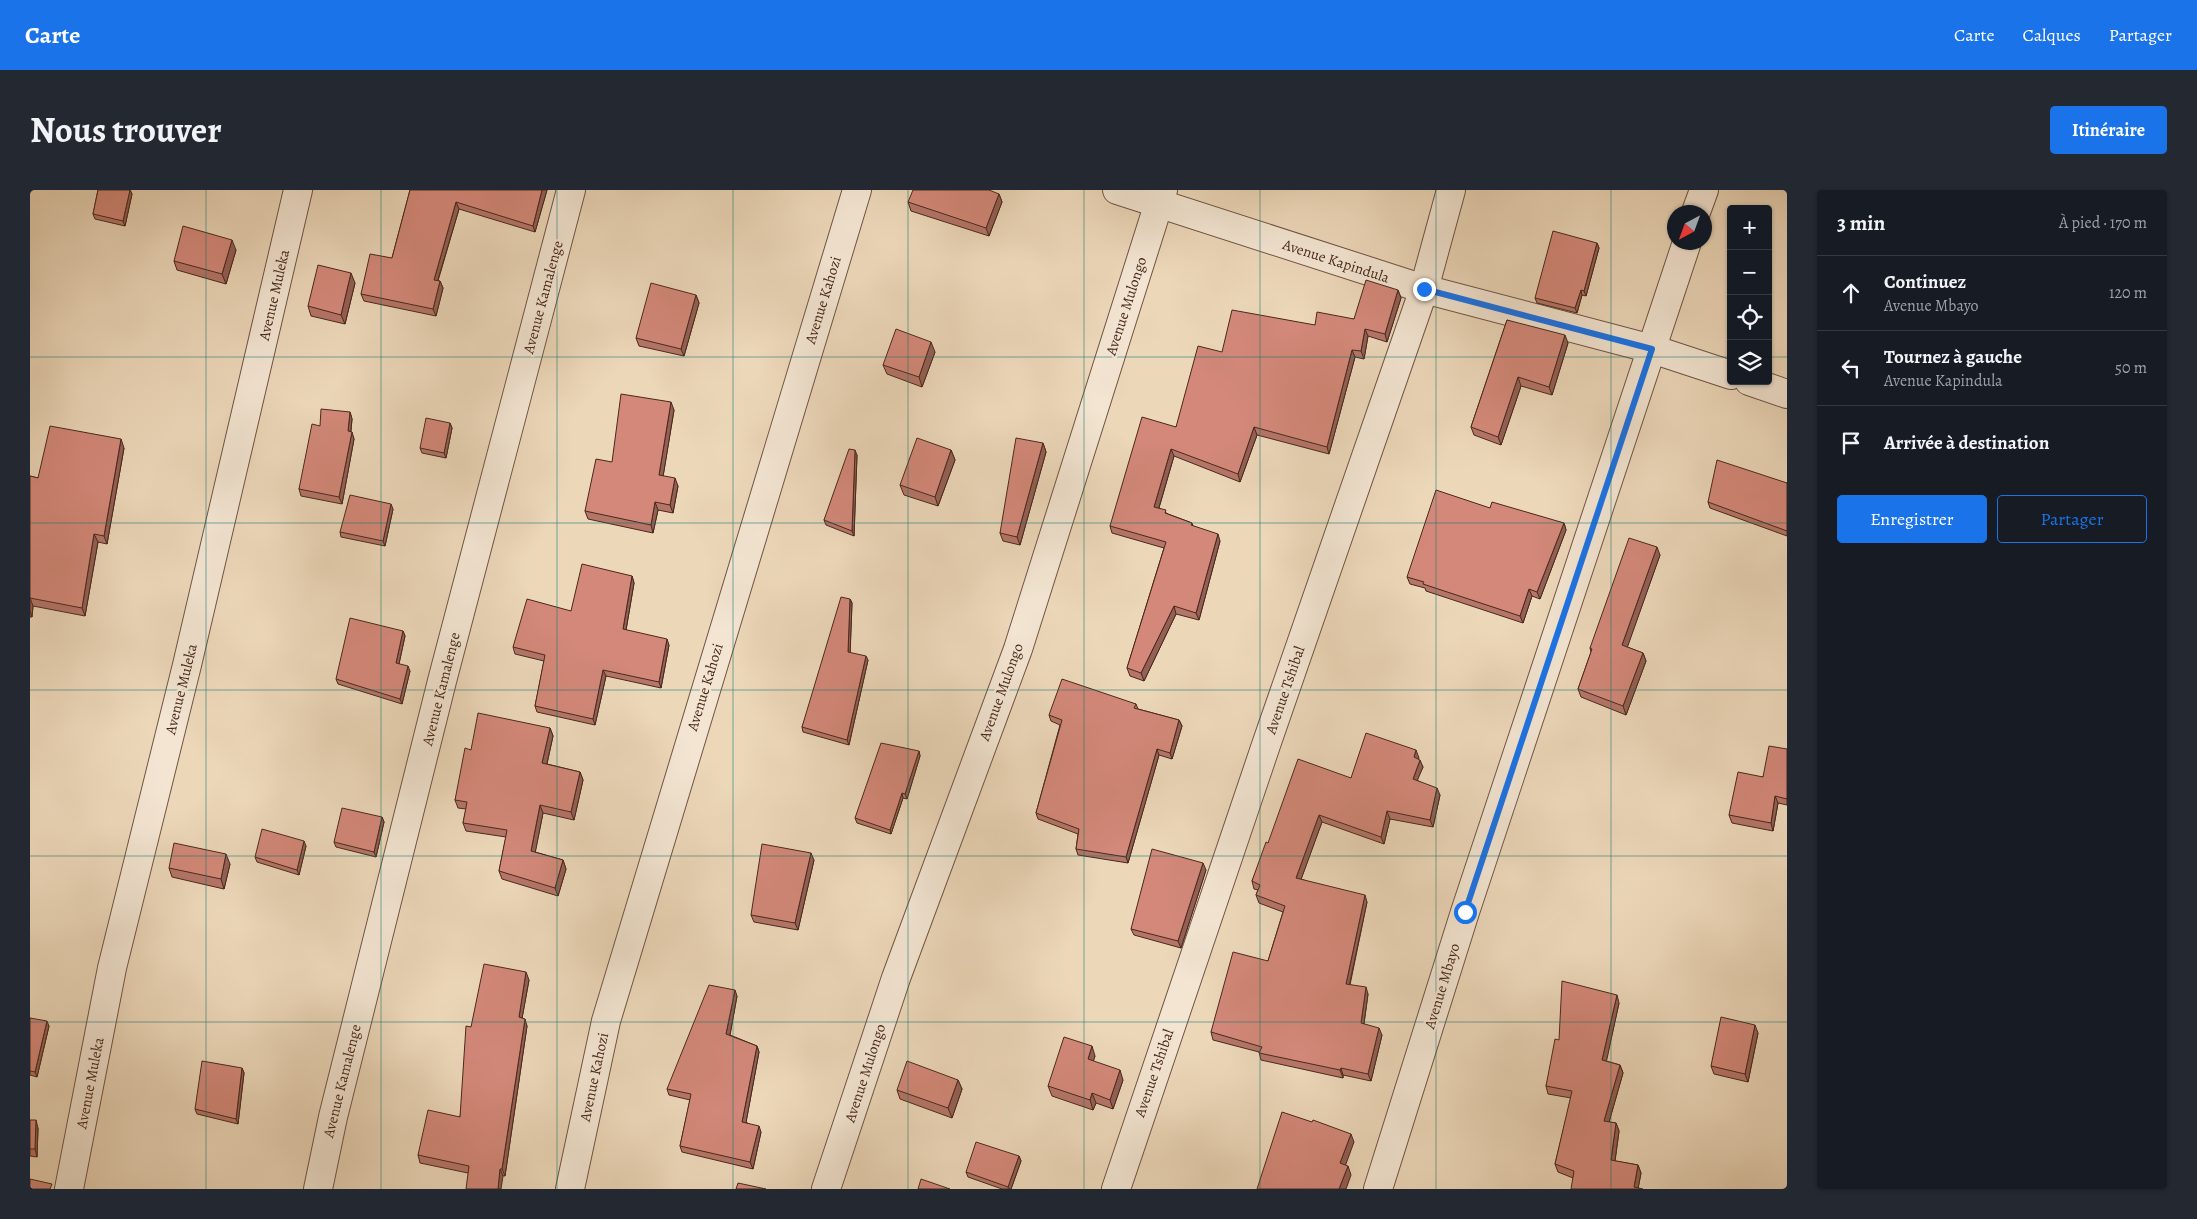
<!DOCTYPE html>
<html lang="fr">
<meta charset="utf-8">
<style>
:root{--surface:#171b24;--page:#242831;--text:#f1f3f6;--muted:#9ea1a6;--line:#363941;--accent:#1a73e8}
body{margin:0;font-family:Alegreya,serif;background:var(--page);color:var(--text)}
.controls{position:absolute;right:15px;top:15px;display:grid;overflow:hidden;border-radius:5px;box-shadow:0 1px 4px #0004}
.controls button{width:45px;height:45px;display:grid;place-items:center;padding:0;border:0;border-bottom:1px solid var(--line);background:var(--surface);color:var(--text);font:25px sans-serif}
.compass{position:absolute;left:1637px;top:15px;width:45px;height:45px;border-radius:50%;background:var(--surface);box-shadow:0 1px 4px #0004;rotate:221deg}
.stop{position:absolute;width:15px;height:15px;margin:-11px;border:4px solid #1a73e8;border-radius:50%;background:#fff}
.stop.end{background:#1a73e8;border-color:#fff;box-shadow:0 1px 5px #0008}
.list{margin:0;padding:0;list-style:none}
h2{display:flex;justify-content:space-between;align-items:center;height:65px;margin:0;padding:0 20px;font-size:21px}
h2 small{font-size:16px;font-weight:400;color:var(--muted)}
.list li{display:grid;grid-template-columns:32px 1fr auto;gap:15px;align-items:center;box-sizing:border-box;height:75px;padding:0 20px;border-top:1px solid var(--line)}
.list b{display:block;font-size:19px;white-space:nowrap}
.list p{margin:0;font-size:16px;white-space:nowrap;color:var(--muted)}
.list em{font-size:16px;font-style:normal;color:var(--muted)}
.actions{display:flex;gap:10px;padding:15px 20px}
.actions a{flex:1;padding:11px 0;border:1px solid var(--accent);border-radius:5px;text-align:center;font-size:18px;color:var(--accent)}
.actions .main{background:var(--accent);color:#fff}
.icon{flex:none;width:28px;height:28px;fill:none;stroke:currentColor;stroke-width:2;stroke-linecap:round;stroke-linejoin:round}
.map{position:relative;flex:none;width:1757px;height:999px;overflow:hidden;border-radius:5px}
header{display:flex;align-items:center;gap:30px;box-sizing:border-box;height:70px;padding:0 25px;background:var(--accent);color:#fff}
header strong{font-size:24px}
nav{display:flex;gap:28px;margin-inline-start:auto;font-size:18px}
.intro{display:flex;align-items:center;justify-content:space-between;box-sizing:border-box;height:120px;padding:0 30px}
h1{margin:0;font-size:35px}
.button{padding:12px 22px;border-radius:5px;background:var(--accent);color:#fff;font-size:18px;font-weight:700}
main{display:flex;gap:30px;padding:0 30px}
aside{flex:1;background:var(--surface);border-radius:5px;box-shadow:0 1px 4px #0004}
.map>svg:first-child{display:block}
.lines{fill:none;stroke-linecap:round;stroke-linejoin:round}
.street-casing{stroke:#715444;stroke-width:30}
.street{stroke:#f3e5d2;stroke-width:28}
.wall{fill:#b57568;stroke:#48291d}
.shaded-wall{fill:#945f55;stroke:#48291d}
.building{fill:#d38879;stroke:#48291d}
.route{stroke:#1a73e8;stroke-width:6}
.grid{fill:none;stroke:#0f766e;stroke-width:1;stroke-opacity:0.55}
.labels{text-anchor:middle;stroke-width:4.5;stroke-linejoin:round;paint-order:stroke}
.street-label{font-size:15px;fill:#48291d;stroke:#f3e5d2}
</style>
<header>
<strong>Carte</strong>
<nav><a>Carte</a><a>Calques</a><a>Partager</a></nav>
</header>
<div class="intro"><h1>Nous trouver</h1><a class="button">Itinéraire</a></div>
<main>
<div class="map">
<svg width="1757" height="999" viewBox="0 0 1757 999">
<rect width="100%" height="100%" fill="#ecd7b9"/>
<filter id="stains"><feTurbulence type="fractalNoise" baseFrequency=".004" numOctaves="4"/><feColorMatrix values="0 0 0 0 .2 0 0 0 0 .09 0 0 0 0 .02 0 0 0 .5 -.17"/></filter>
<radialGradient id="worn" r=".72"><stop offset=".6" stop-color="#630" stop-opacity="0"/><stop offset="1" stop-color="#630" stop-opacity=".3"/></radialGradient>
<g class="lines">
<g class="street-casing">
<g id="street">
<polyline points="1087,0 1394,99 1622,159 1701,185"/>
<polyline points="1666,22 1674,0"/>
<polyline points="1719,191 1757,204"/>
<polyline points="39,999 82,778 157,475 268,0"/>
<polyline points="288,999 303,927 412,491 541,0"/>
<polyline points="540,999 576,831 827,0"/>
<polyline points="796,999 866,788 988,459 1133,0"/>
<polyline points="1086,999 1236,555 1394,99 1421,0"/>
<polyline points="1348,999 1435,722 1657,52"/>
</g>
</g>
<use href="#street" class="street"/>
</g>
<g class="wall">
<polygon points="68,0 100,0 102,4 95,36 65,29 63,24"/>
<polygon points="380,0 517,0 505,42 429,19 408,91 410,91 413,98 406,126 334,111 331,104 362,68"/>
<polygon points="969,4 972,12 959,46 881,21 878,12"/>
<polygon points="1567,53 1569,58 1556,106 1552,105 1547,123 1507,113 1505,108"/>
<polygon points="206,60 196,94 147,80 144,71"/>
<polygon points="325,93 315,134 281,126 278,116"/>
<polygon points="1368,100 1371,108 1357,152 1338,146 1334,169 1325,167 1299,264 1227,245 1210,292 1144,266 1129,318 1138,324 1162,333 1163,336 1190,351 1169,430 1146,424 1114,491 1100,486 1097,478 1134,358 1082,343 1080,336 1146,237 1192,162 1285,135 1324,129"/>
<polygon points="666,105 669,113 654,166 609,156 606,148"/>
<polygon points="1477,130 1538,153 1522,205 1491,196 1471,255 1444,245 1441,237"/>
<polygon points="905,162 892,197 857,184 853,175"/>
<polygon points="644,220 633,286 648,296 643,323 628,320 623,343 558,329 555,321 582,272"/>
<polygon points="320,222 322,229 321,241 324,249 312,314 271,306 269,299 290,236"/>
<polygon points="420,233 422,238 416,268 392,263 390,258"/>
<polygon points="1013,253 1016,262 990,355 973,351 970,343"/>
<polygon points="94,258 77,354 68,352 55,426 3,416 2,427 0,427 0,286 8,288"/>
<polygon points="921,260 925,270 908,316 874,305 870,295"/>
<polygon points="827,265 824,346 796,335 794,330"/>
<polygon points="1757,293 1757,346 1680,318 1678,312"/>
<polygon points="1460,318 1534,333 1536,340 1510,409 1502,406 1493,433 1396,401 1395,398 1380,394 1377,387"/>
<polygon points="363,319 355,356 311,347 310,342"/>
<polygon points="1630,365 1597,457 1613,463 1616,471 1596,525 1551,507 1548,499 1561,462 1560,458"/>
<polygon points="602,386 604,393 596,440 639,455 631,498 576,486 565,535 507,522 505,516 514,471 485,464 483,457 541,421"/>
<polygon points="820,409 822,413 820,463 838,470 819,555 773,542 772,537"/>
<polygon points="373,441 375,446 369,474 380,481 372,514 308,494 306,489"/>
<polygon points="1106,514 1108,519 1149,530 1152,536 1142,569 1129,565 1098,673 1048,665 1046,659 1048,644 1008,629 1006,623 1030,535 1021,531 1019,525"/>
<polygon points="520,538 523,546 517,574 550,582 553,590 544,630 513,623 505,662 533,670 536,679 528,706 472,689 469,681 476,647 436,641 433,633 436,619 428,618 425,610 441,560"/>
<polygon points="1757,559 1757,615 1748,613 1743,641 1702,633 1699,625"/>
<polygon points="889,561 890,566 877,609 873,608 861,644 827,633 825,628"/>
<polygon points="1389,568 1388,569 1393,577 1387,590 1410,605 1403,637 1360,629 1354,654 1292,632 1271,689 1337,712 1320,795 1338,804 1334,834 1352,845 1341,891 1313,885 1313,888 1231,870 1229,862 1183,850 1181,842 1238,771 1253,722 1229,713 1226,705 1228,700 1224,699 1222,691 1238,653 1321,588"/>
<polygon points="352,627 354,632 346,667 306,657 304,652"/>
<polygon points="276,656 269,685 227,672 225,667"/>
<polygon points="784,670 768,740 724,732 721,725"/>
<polygon points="200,674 194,699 142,687 139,678"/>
<polygon points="1176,680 1151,758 1104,745 1101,739"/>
<polygon points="499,790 492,828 497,836 475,986 438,983 390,973 388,965 430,927 441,837"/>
<polygon points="707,806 700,845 727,856 729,862 716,932 731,942 723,979 652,962 650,956 660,910 639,905 637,899"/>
<polygon points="1589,813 1576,871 1590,875 1593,883 1579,932 1586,933 1589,941 1585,971 1608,975 1611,983 1608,998 1543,988 1528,982 1525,974 1541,908 1518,904 1516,896 1529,850"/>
<polygon points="0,828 19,836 7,887 0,885"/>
<polygon points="1728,843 1718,892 1684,884 1681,876"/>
<polygon points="1065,866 1063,871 1093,890 1083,919 1066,913 1063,920 1022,906 1018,896"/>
<polygon points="212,878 214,883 208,934 167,924 165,919"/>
<polygon points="928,890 932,899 922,928 870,909 867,900"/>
<polygon points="0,930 8,938 7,967 0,966"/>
<polygon points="989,966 991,971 981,999 972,999 938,987 936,982"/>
</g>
<g class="shaded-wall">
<polygon points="100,0 102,4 95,36 93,31"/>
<polygon points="512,0 517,0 505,42 503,36"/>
<polygon points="969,4 972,12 959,46 956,38"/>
<polygon points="426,12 429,19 406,96 404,90"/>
<polygon points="202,50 206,60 196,94 192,84"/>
<polygon points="1567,53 1569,58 1556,106 1554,101"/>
<polygon points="321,83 325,93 315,134 311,125"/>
<polygon points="410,91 413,98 406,126 403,119"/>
<polygon points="1368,100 1371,108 1357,152 1355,144"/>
<polygon points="1551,100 1552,105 1547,123 1545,118"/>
<polygon points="666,105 669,113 654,166 651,159"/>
<polygon points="1335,139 1338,146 1334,169 1331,161"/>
<polygon points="1535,145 1538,153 1522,205 1519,197"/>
<polygon points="901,152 905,162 892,197 889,187"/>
<polygon points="1322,160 1325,167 1299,264 1297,257"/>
<polygon points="1488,187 1491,196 1471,255 1468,247"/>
<polygon points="641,212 644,220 632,293 629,285"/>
<polygon points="320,222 322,229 320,248 318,241"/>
<polygon points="420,233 422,238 416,268 414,263"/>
<polygon points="1224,237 1227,245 1210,292 1208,284"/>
<polygon points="322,242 324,249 312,314 309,307"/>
<polygon points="91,249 94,258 77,354 74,346"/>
<polygon points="1013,253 1016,262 990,355 987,347"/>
<polygon points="1141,259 1144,266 1127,324 1124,317"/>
<polygon points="825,260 827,265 824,346 822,341"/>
<polygon points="921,260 925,270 908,316 905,307"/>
<polygon points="645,288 648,296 643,323 640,315"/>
<polygon points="625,312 628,320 623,343 621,335"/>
<polygon points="361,314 363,319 355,356 353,351"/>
<polygon points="1534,333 1536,340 1510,409 1507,402"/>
<polygon points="64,344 68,352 55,426 52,418"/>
<polygon points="1188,344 1190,351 1169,430 1166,423"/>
<polygon points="1627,357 1630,365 1595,464 1592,455"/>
<polygon points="602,386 604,393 595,446 593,439"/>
<polygon points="1499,399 1502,406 1493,433 1490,426"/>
<polygon points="0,408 3,416 2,427 0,421"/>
<polygon points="820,409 822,413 820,467 818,462"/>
<polygon points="1144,416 1146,424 1114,491 1111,483"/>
<polygon points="373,441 375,446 368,478 366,473"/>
<polygon points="637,449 639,455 631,498 629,492"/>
<polygon points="1613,463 1616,471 1596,525 1593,516"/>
<polygon points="836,466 838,470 819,555 817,550"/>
<polygon points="378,476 380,481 372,514 370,509"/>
<polygon points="573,480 576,486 565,535 563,529"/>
<polygon points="1149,530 1152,536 1142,569 1140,563"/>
<polygon points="520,538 523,546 515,582 512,573"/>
<polygon points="1127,559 1129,565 1098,673 1096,667"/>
<polygon points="1386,560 1389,568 1386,574 1384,567"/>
<polygon points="889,561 890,566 877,609 875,604"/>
<polygon points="1390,570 1393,577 1385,596 1383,589"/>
<polygon points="550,582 553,590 544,630 541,622"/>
<polygon points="1407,598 1410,605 1403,637 1400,630"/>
<polygon points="872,603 873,608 861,644 860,640"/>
<polygon points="1745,606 1748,613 1743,641 1741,633"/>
<polygon points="510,615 513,623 504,669 501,661"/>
<polygon points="1357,621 1360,629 1354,654 1351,647"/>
<polygon points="1289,625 1292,632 1269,695 1266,688"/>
<polygon points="352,627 354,632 346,667 344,662"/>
<polygon points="274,651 276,656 269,685 267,680"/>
<polygon points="781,663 784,670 768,740 765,733"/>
<polygon points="196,664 200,674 194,699 191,689"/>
<polygon points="533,670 536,679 528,706 525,698"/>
<polygon points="1173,673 1176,680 1151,758 1148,751"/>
<polygon points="1335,705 1337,712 1318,801 1316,794"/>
<polygon points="496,782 499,790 491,834 489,827"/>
<polygon points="1336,797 1338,804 1333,840 1331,833"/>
<polygon points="705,800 707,806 699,850 696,844"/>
<polygon points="1587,805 1589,813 1575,878 1572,870"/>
<polygon points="495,829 497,836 475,986 472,979"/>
<polygon points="17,831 19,836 7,887 5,882"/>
<polygon points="1725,835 1728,843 1718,892 1715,884"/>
<polygon points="1349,838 1352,845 1341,891 1338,884"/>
<polygon points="727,856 729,862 715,938 712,932"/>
<polygon points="1062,856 1065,866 1061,879 1058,869"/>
<polygon points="1590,875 1593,883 1577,939 1574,931"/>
<polygon points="212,878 214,883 208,934 206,929"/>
<polygon points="1311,878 1313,885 1313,888 1310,880"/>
<polygon points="1090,880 1093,890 1083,919 1080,910"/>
<polygon points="928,890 932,899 922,928 918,918"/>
<polygon points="1062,903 1066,913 1063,920 1060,910"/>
<polygon points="6,930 8,938 7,967 5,959"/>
<polygon points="1586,933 1589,941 1584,978 1581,970"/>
<polygon points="729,936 731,942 723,979 720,972"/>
<polygon points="1321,944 1324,952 1313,982 1310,973"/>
<polygon points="989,966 991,971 981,999 979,999 978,997"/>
<polygon points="1608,975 1611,983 1608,999 1604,997"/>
<polygon points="1318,976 1321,985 1316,999 1309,999"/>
<polygon points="470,979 473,986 471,999 468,999"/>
</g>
<g class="building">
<polygon points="68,0 100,0 93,31 63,24"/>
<polygon points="380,0 512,0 503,36 426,12 404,90 410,91 403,119 331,104 340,64 362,68"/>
<polygon points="883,0 959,0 969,4 956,38 878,12"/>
<polygon points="153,36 202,50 192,84 144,71"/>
<polygon points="1523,41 1567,53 1554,101 1551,100 1545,118 1505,108"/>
<polygon points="288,75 321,83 311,125 278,116"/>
<polygon points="1336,90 1368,100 1355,144 1335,139 1331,161 1322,160 1297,257 1224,237 1208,284 1141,259 1124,317 1136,320 1135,323 1162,333 1161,335 1188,344 1166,423 1144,416 1111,483 1097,478 1136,352 1080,336 1112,227 1146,237 1168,156 1192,162 1202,120 1285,135 1287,122 1324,129"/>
<polygon points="621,93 666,105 651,159 606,148"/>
<polygon points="1477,130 1535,145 1519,197 1488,187 1468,247 1441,237"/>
<polygon points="866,139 901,152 889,187 853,175"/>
<polygon points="591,204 641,212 629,285 645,288 640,315 625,312 621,335 555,321 566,269 582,272"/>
<polygon points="291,219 320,222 318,241 322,242 309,307 269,299 282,234 290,236"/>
<polygon points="396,228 420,233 414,263 390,258"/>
<polygon points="20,236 91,249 74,346 64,344 52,418 0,408 0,411 0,286 8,288"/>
<polygon points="887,248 921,260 905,307 870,295"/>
<polygon points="986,248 1013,253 987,347 970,343"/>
<polygon points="819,259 825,260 822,341 794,330"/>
<polygon points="1687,270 1757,293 1757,341 1678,312"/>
<polygon points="1406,300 1460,318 1462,312 1534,333 1507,402 1499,399 1490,426 1393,394 1394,392 1377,387"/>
<polygon points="320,305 361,314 353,351 310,342"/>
<polygon points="1599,348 1627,357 1592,455 1613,463 1593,516 1548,499 1562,459 1560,458"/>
<polygon points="552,374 602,386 593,439 637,449 629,492 573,480 563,529 505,516 515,465 483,457 497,409 541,421"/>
<polygon points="811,407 820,409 818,462 836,466 817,550 772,537"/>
<polygon points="320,428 373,441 366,473 378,476 370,509 306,489"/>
<polygon points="1032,489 1106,514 1104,518 1149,530 1140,563 1127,559 1096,667 1046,659 1049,639 1006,623 1032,530 1019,525"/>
<polygon points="448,523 520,538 512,573 550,582 541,622 510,615 501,661 533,670 525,698 469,681 477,640 433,633 437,612 425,610 435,558 441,560"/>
<polygon points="1336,543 1386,560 1384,567 1390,570 1383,589 1407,598 1400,630 1357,621 1351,647 1289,625 1266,688 1335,705 1316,794 1336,797 1331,833 1349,838 1338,884 1311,878 1310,880 1229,863 1232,857 1181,842 1203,762 1238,771 1255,716 1226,705 1230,695 1222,691 1236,652 1238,653 1268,569 1321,588"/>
<polygon points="851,553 889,561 875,604 872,603 860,640 825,628"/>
<polygon points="1739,556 1757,559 1757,609 1745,606 1741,633 1699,625 1708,582 1733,587"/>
<polygon points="312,618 352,627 344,662 304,652"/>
<polygon points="232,639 274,651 267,680 225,667"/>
<polygon points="144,653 196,664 191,689 139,678"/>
<polygon points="732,654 781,663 765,733 721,725"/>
<polygon points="1122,659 1173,673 1148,751 1101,739"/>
<polygon points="454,774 496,782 489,827 495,829 472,979 470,979 468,999 436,999 439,976 388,965 398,920 430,927 436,836 441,837"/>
<polygon points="1532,791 1587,805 1572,870 1590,875 1574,931 1586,933 1581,970 1608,975 1604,997 1613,999 1541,999 1544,981 1525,974 1542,901 1516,896 1525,849 1529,850"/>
<polygon points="679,795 705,800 696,844 727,856 712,932 729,936 720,972 650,956 661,904 637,899"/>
<polygon points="1691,827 1725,835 1715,884 1681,876"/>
<polygon points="0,828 17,831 5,882 0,881"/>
<polygon points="1034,847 1062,856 1058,869 1090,880 1080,910 1062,903 1060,910 1018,896"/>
<polygon points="172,871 212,878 206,929 165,919"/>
<polygon points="877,871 928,890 918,918 867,900"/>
<polygon points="1252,922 1282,932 1283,930 1321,944 1310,973 1318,976 1309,999 1227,999"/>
<polygon points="0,930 6,930 5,959 0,959"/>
<polygon points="946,952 989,966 978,997 936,982"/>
<polygon points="0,989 22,994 20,999 0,999"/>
<polygon points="891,989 920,999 888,999"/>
<polygon points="708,993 736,999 706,999"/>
</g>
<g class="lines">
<polyline class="route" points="1394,99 1622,159 1435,722"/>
</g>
<path class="grid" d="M 176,0 L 176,999M 351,0 L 351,999M 527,0 L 527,999M 703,0 L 703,999M 878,0 L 878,999M 1054,0 L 1054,999M 1230,0 L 1230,999M 1406,0 L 1406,999M 1581,0 L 1581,999M 0,167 L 1701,167M 1738,167 L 1757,167M 0,333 L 1757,333M 0,500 L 1757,500M 0,666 L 1757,666M 0,832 L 1757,832"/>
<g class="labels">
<g class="street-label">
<text transform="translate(1306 71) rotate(18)" y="5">Avenue Kapindula</text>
<text transform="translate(244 105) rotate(-77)" y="5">Avenue Muleka</text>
<text transform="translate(513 107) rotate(-75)" y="5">Avenue Kamalenge</text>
<text transform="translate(793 110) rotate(-73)" y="5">Avenue Kahozi</text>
<text transform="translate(1096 116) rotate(-72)" y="5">Avenue Mulongo</text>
<text transform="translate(675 497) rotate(-73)" y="5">Avenue Kahozi</text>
<text transform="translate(151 499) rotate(-76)" y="5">Avenue Muleka</text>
<text transform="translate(411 499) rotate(-76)" y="5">Avenue Kamalenge</text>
<text transform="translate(1255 500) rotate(-71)" y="5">Avenue Tshibal</text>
<text transform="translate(971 502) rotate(-70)" y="5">Avenue Mulongo</text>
<text transform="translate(1412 796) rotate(-73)" y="5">Avenue Mbayo</text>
<text transform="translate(835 883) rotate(-72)" y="5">Avenue Mulongo</text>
<text transform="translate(1124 883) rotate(-71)" y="5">Avenue Tshibal</text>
<text transform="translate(564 887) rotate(-78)" y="5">Avenue Kahozi</text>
<text transform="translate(312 891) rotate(-76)" y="5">Avenue Kamalenge</text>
<text transform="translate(60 893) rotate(-79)" y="5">Avenue Muleka</text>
</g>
</g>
<rect width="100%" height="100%" filter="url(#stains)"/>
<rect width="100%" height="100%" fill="url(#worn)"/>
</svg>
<div class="controls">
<button>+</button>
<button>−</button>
<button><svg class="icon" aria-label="locate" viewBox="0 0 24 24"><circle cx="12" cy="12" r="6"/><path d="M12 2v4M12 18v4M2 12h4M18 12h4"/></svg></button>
<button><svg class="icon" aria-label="layers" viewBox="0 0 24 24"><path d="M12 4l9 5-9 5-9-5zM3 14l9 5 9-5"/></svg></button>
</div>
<svg class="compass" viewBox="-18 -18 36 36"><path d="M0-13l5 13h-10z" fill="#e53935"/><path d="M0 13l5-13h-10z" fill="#9ea1a6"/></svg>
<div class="stop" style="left:1435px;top:722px"></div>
<div class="stop end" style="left:1394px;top:99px"></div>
</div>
<aside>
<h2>3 min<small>À pied · 170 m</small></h2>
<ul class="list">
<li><svg class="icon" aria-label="ahead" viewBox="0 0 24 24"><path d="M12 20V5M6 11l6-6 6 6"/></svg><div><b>Continuez</b><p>Avenue Mbayo</p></div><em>120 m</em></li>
<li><svg class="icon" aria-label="left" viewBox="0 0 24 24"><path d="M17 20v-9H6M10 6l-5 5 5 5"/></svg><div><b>Tournez à gauche</b><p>Avenue Kapindula</p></div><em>50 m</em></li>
<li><svg class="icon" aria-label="arrive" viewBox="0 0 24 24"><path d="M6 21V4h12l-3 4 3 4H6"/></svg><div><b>Arrivée à destination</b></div></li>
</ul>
<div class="actions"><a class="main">Enregistrer</a><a>Partager</a></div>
</aside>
</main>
